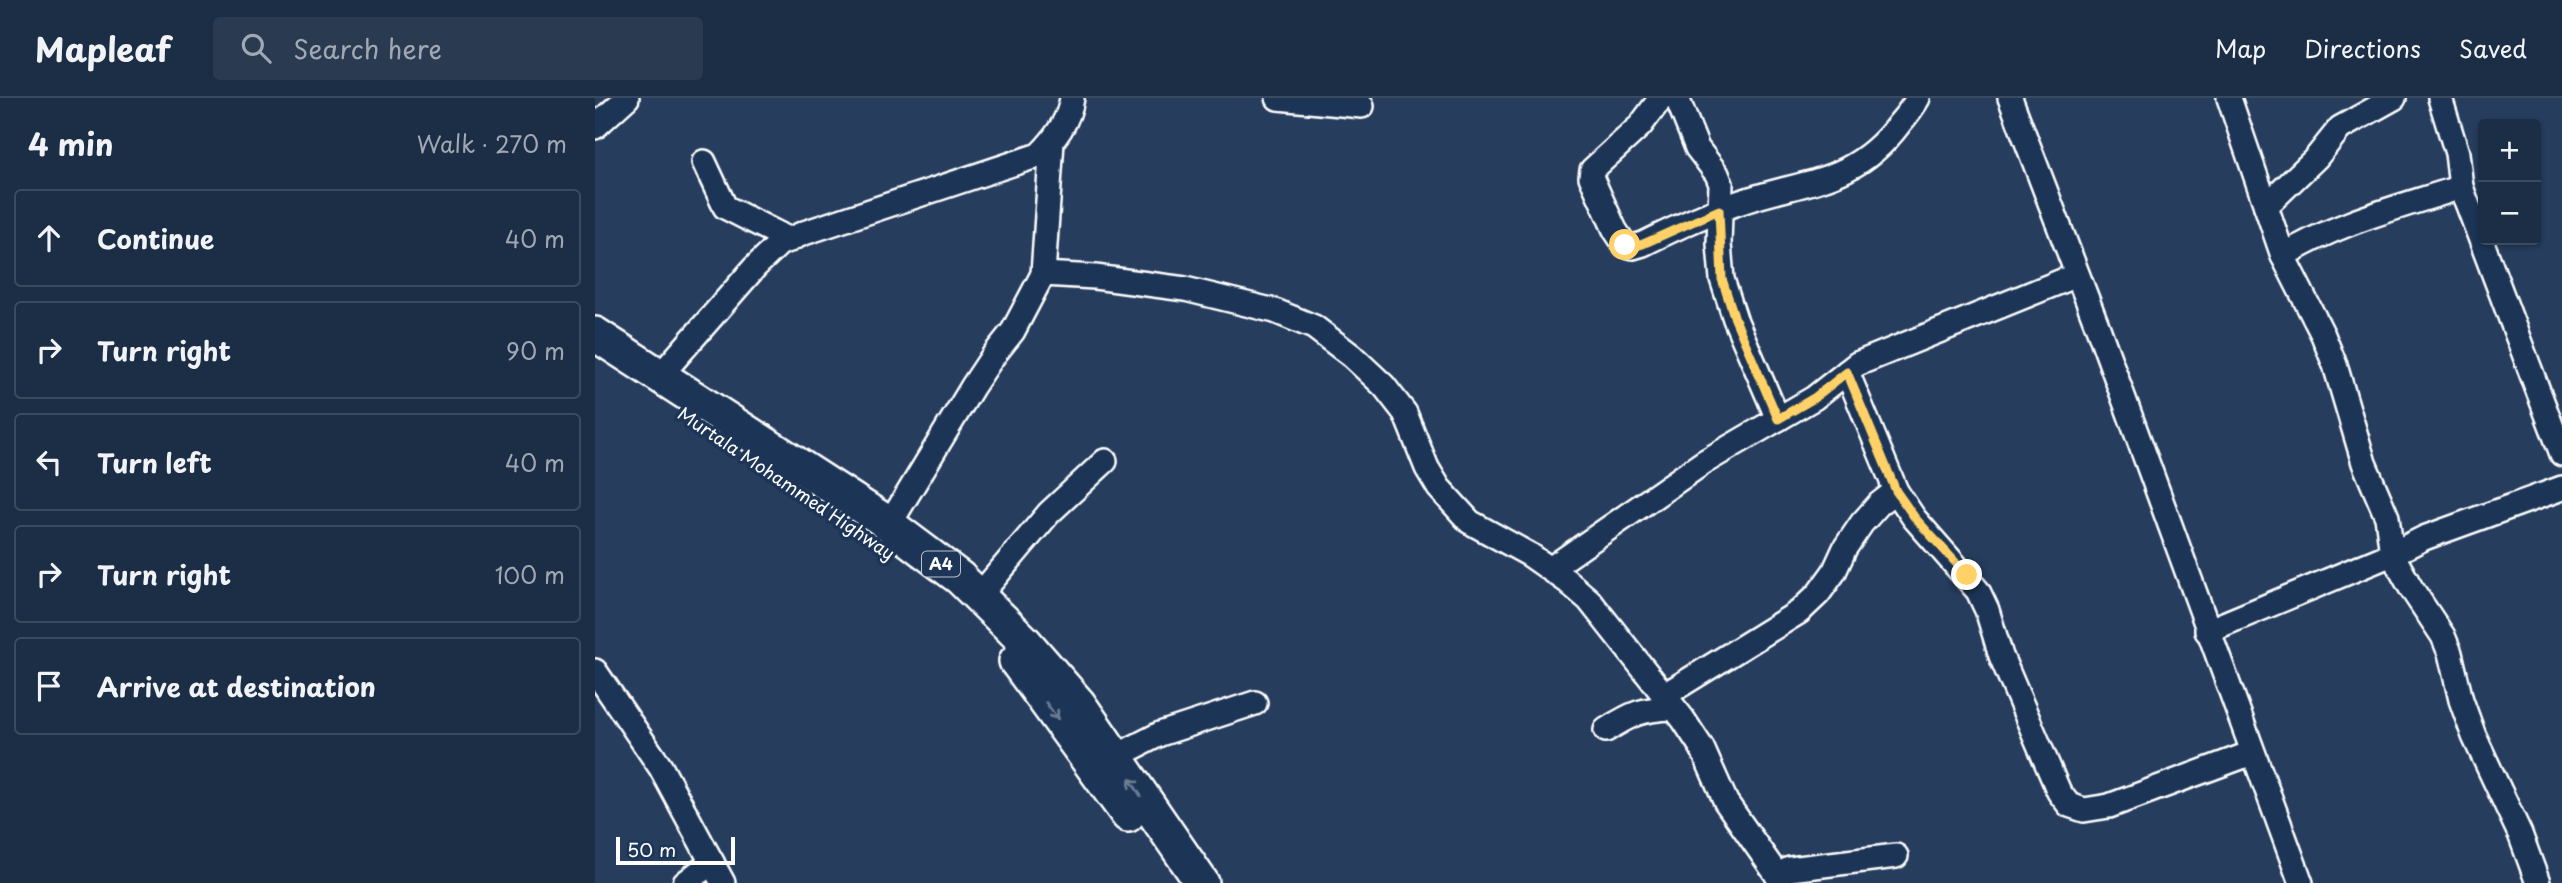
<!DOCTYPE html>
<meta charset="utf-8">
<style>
:root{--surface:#1c2e46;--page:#293a51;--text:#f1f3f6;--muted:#a0a8b3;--line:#3a4a5f}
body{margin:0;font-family:"Playpen Sans",sans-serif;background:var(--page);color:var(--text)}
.controls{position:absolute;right:21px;top:21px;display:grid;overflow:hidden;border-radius:7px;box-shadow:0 2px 5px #0004}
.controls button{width:63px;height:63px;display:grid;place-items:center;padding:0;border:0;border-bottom:2px solid var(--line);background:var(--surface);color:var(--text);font:35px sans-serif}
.scale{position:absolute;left:21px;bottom:18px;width:119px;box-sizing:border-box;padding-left:7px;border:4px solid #fff;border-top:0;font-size:19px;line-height:24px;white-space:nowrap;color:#fff;-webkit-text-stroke:5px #1d3557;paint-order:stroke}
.stop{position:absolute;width:21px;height:21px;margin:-16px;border:5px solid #ffd166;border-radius:50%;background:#fff}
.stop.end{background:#ffd166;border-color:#fff;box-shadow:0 2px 7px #0008}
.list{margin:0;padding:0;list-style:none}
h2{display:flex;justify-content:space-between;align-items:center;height:91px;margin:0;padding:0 28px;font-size:30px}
h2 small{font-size:23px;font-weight:400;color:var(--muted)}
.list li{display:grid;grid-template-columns:46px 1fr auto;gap:21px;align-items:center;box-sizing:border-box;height:98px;margin:0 14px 14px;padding:0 14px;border:2px solid var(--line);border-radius:7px}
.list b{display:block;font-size:26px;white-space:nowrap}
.list em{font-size:23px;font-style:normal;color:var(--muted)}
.icon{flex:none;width:38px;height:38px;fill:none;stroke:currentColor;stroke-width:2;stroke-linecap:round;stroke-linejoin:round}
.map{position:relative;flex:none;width:1967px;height:785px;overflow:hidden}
header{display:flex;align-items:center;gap:42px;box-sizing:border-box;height:98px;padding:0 35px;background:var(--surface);border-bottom:2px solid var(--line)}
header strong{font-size:33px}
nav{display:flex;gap:38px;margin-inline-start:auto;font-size:24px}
.search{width:490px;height:63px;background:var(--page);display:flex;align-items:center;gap:18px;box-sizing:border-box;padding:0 24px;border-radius:7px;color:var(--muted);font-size:26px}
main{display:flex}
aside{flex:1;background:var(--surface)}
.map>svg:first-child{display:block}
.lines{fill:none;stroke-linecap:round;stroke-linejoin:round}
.minor-casing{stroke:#fff;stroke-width:28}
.highway-casing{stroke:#fff;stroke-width:38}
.minor{stroke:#1d3557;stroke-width:23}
.highway{stroke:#1d3557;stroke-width:33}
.oneway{stroke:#6c7c92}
.route{stroke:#ffd166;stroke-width:9}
.labels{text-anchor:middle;stroke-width:7;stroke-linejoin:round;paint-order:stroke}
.shield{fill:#1d3557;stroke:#bbc2cd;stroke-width:2}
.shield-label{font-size:16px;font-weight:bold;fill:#fff}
.street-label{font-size:18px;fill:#fff;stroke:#1d3557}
</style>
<header>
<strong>Mapleaf</strong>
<div class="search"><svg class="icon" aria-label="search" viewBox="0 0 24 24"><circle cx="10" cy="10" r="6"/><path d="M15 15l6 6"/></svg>Search here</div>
<nav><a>Map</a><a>Directions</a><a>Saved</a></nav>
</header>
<main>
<aside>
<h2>4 min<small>Walk · 270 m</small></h2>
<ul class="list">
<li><svg class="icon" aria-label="ahead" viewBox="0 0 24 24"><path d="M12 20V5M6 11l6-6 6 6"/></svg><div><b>Continue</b></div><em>40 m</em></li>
<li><svg class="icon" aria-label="right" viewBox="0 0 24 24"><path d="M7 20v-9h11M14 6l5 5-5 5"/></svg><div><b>Turn right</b></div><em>90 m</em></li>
<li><svg class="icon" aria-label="left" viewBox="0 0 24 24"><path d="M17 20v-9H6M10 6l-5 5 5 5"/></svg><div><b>Turn left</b></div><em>40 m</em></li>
<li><svg class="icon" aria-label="right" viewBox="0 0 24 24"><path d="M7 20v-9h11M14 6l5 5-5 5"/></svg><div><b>Turn right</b></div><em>100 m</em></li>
<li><svg class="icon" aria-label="arrive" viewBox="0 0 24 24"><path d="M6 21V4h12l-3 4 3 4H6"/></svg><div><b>Arrive at destination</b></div></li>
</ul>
</aside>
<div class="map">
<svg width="1967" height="785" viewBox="0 0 1967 785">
<rect width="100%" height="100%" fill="#263d5e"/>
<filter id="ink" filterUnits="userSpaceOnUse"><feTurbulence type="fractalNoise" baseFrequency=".0143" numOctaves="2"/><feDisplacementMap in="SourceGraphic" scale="14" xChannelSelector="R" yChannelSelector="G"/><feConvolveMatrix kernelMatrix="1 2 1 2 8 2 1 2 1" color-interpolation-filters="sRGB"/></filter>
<g filter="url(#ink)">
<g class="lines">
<g class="minor-casing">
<g id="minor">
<polyline points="683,0 767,8"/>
<path d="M 1066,0 L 1045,28 L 997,72 L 996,79 L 1020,132 L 1030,147 L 1038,149 L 1048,146 C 1080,130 1112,115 1146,104 C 1211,82 1259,86 1304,26 C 1311,18 1318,9 1323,0"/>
<polyline points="1082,0 1102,50 1122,76 1126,86 1124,146 1127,181 1140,221 1183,321"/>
<polyline points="1415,0 1503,230 1706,785"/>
<polyline points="1634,0 1688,158 1728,237 1740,267 1769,365 1792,419 1797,456 1816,490 1848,538 1855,555 1866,602 1879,638 1925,736 1943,785"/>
<polyline points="1845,0 1862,55 1866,89 1967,356"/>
<polyline points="0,29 32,0"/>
<polyline points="109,64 130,109 195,142"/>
<polyline points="1671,108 1721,60 1745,30 1799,0"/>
<path d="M 1688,158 C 1742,124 1806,109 1866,89"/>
<polyline points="448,176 500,179 590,191 680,213 719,229 757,258 789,288 810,315 832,370 844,390 875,424 935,457 972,483 994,502 1088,621 1107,650 1131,704 1182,777"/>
<polyline points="1252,274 1301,393 1319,420 1383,493 1392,512 1406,558 1464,694 1474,707 1489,712 1514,708 1657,655"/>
<path d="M 64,279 L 160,169 L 184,146 L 209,135 L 444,57 C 460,41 474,23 477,0"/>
<polyline points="294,427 378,288 398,258 418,233 448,176 457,44"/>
<polyline points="955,471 1109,364 1219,300 1262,266 1482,177"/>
<polyline points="384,498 454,415 510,363"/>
<polyline points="1612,533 1797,456 1829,440 1967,390"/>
<polyline points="0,573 66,670 128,785"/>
<polyline points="1068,598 1204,514 1223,496 1239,474 1250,450 1267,425 1284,406 1301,393"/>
<path d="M 1011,632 C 1038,615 1047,611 1078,610"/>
<polyline points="520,659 565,636 660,605"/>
<polyline points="90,785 117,764"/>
<polyline points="1186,785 1182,777 1195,771 1301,758"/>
</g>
</g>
<g class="highway-casing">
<g id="highway">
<polyline points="0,236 285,420 365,480 430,544 484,606 607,785"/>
<polyline points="421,563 533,717"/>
</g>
</g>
<use href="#minor" class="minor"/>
<use href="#highway" class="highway"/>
</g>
<defs><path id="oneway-shaft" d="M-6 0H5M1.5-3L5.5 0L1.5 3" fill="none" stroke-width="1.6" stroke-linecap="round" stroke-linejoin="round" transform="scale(1.75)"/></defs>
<g class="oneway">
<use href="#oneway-shaft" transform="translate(457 613) rotate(54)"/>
<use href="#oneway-shaft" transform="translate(540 689) rotate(-124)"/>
</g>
</g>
<g class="lines" filter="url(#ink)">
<polyline class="route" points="1030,147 1038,149 1048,146 1124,112 1127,181 1140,221 1183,321 1219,300 1252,274 1301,393 1320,420 1372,477"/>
</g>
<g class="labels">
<rect class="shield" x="327" y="453.5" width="38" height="25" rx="5"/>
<g class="shield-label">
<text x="346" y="472">A4</text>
</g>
<g class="street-label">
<text transform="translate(191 386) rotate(34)" y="6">Murtala Mohammed Highway</text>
</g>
</g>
</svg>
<div class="controls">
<button>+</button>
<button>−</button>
</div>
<div class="scale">50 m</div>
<div class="stop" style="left:1030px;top:147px"></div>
<div class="stop end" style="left:1372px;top:477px"></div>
</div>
</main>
